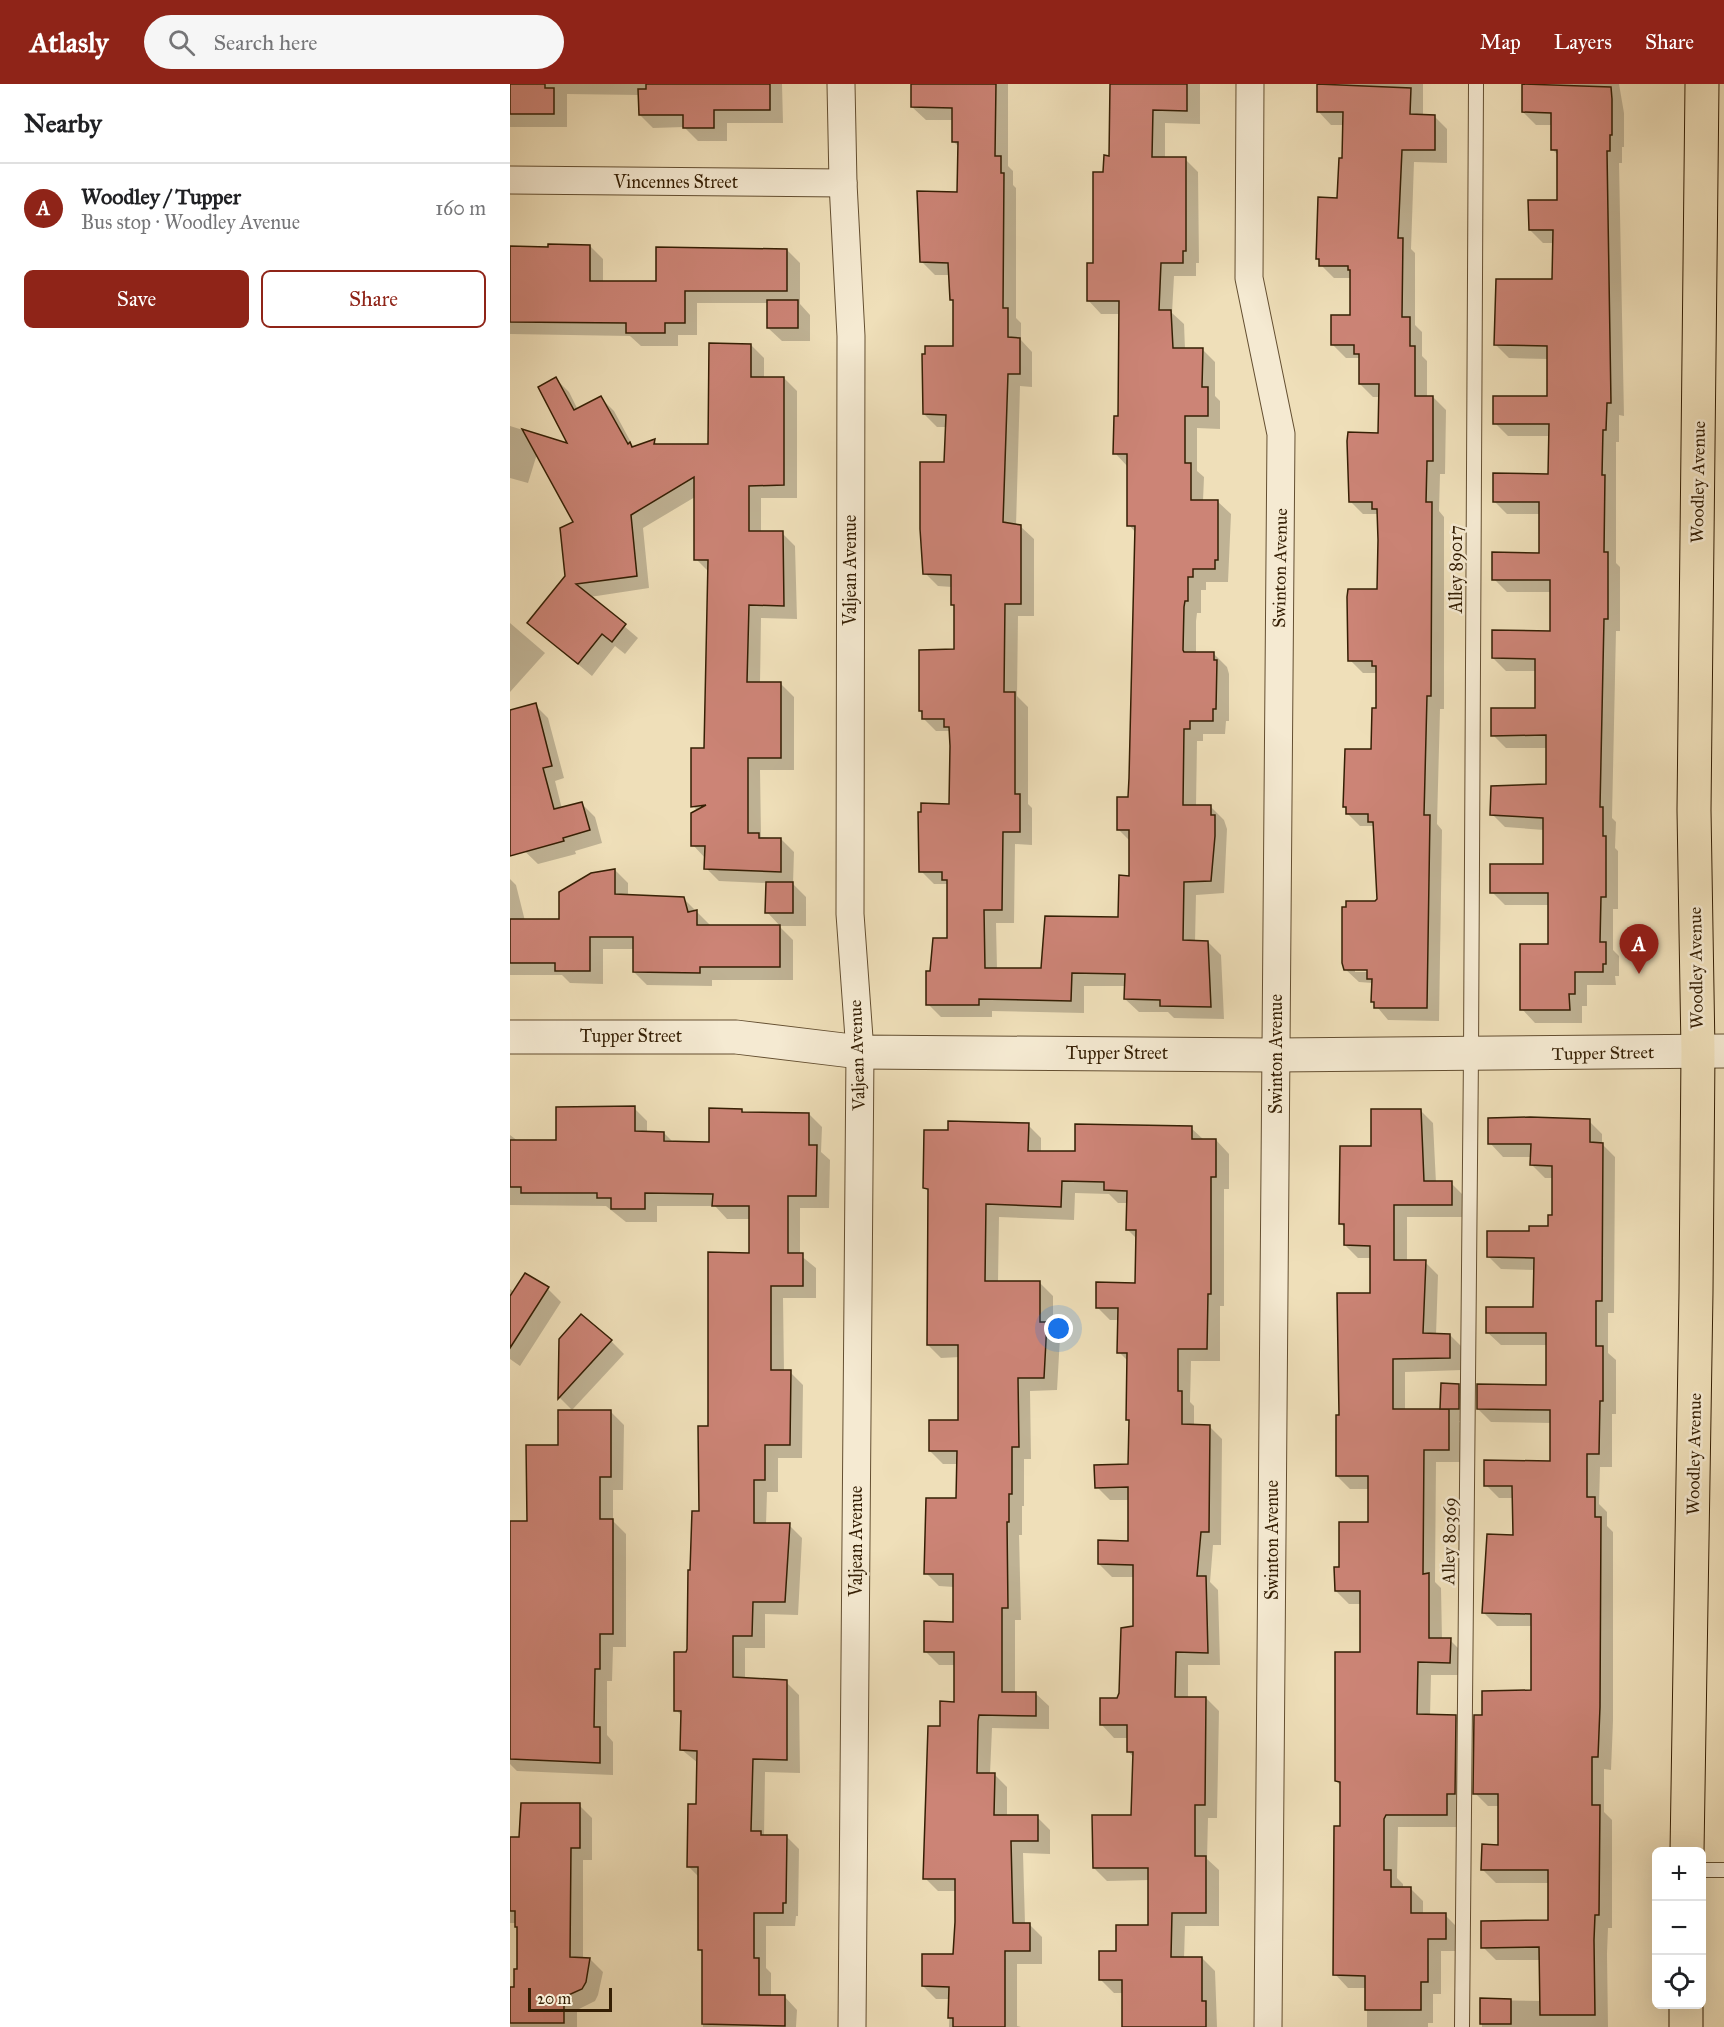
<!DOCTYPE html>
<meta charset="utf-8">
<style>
:root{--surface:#fff;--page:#f6f6f6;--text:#202124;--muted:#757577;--line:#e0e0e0;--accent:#8f2418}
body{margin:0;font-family:"IM FELL Great Primer",serif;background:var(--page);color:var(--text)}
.controls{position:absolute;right:18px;bottom:18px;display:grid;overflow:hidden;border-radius:9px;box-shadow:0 6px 24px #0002}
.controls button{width:54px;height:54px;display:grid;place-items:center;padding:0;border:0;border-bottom:2px solid var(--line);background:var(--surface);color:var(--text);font:30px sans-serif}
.scale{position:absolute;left:18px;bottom:15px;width:84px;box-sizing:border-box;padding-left:6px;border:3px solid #351f04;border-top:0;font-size:16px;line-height:21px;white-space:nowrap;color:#351f04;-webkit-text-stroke:4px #f5ead2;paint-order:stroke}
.you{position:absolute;left:549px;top:1245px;width:21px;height:21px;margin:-15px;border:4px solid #fff;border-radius:50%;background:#1a73e8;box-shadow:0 0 0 9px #1a73e833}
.badge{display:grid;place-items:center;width:39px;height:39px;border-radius:50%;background:var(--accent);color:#fff;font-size:20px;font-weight:700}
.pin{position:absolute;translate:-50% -50px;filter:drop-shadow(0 2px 3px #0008)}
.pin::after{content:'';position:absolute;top:32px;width:21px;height:18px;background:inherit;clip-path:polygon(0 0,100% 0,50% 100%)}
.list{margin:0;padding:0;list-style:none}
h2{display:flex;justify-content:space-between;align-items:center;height:78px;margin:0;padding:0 24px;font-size:26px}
h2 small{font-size:20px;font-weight:400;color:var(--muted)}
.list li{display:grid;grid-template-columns:39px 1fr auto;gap:18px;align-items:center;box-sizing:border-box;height:90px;padding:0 24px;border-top:2px solid var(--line)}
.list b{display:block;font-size:22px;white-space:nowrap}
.list p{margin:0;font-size:20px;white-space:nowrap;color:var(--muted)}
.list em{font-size:20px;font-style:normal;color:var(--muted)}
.actions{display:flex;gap:12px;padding:18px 24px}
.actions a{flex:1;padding:14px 0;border:2px solid var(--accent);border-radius:9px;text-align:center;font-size:21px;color:var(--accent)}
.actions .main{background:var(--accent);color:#fff}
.icon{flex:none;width:33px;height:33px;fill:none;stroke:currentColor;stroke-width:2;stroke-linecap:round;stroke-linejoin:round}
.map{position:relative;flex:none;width:1214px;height:1943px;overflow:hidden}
header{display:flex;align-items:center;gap:36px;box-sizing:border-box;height:84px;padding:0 30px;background:var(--accent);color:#fff}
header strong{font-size:28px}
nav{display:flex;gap:33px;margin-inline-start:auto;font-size:21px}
.search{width:420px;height:54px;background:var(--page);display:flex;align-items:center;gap:15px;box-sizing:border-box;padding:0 21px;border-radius:33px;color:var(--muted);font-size:22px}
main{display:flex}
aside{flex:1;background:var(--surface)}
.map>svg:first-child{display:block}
.shadow{fill:#0003;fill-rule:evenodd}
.building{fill:#cc8476;stroke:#351f04;stroke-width:1.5}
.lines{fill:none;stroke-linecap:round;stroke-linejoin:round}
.service-casing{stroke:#644f31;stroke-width:16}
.minor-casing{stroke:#644f31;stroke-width:29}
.tertiary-casing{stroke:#644f31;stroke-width:35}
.primary-casing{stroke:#351f04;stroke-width:35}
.service{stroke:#f5ead2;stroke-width:14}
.minor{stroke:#f5ead2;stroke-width:27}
.tertiary{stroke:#f5ead2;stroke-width:33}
.primary{stroke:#efdfb9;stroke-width:33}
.labels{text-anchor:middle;stroke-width:5;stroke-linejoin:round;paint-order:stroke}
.street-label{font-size:18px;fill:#351f04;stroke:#f5ead2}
</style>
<header>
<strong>Atlasly</strong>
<div class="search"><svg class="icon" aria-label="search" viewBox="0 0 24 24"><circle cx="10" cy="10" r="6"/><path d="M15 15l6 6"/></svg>Search here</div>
<nav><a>Map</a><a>Layers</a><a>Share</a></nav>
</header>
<main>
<aside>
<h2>Nearby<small></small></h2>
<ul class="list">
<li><span class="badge">A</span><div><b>Woodley / Tupper</b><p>Bus stop · Woodley Avenue</p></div><em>160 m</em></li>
</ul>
<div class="actions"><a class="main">Save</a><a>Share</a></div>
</aside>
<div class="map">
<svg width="1214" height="1943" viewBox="0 0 1214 1943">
<rect width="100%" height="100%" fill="#efdfb9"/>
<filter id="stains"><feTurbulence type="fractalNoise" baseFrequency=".00333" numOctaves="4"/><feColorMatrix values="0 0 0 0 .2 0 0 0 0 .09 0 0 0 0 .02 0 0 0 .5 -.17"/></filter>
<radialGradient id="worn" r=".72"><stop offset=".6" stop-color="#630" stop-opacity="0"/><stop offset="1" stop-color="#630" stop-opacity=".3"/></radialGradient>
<g class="shadow">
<polygon points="0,0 272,0 273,39 217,39 217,57 188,57 174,43 143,44 130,31 130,11 57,10 57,43 0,43"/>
<polygon points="402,0 498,0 498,82 503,87 503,101 506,104 506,234 511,239 511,256 522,268 522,303 510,302 506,442 510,442 524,455 524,532 508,532 507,612 518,623 518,720 522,724 522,761 505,760 504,839 486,839 487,885 533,885 609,835 620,793 620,757 608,745 619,714 626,449 619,441 618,383 605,369 609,333 610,230 591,230 578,216 595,90 600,73 601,0 690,0 690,40 655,39 655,74 675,75 688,88 689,179 686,179 686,192 664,192 662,229 674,240 675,265 692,265 705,278 705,312 710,317 710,345 687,344 687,387 694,393 693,417 707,417 721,430 718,498 696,498 696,506 691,506 691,529 687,529 686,537 686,570 704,570 717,583 719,590 719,637 716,637 715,650 693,650 693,657 687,657 686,723 701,723 714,736 717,745 714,809 686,811 685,858 698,858 711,871 714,935 664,934 658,928 629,928 615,915 616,902 574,902 574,929 482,927 482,933 431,933 418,920 421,888 438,856 438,800 424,800 411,787 441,721 440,647 426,647 413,634 410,626 445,566 446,524 442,521 442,503 428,502 415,489 435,380 437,343 427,343 414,330 444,264 444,218 442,215 440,191 425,191 412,178 448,109 449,63 443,57 443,36 416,36 402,23"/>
<path d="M 809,0 L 913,0 L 913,32 L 924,32 L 937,45 L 937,79 L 904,78 L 901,165 L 905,169 L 905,241 L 912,248 L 912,272 L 917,277 L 917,313 L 923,313 L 936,326 L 935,390 L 930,390 L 929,427 L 934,433 L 934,625 L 930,625 L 927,740 L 932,746 L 929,937 L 878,936 L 863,918 L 863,899 L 849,898 L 835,885 L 868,816 L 864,742 L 850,742 L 837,729 L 835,722 L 862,667 L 867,625 L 867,589 L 853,589 L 840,576 L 838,562 L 840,507 L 868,507 L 869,430 L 853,430 L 840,417 L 870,350 L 871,313 L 863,313 L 850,300 L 850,274 L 836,274 L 823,261 L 842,232 L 842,194 L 824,194 L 811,181 L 808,174 L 829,115 L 834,75 L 834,41 L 821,41 L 808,27 ZM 845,885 L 865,885 L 865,888 L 845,888 Z"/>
<polygon points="1012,0 1109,0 1114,29 1114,63 1112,63 1112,79 1109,79 1114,332 1109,331 1109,358 1106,358 1106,479 1110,483 1110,547 1106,547 1102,734 1106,738 1105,764 1108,767 1108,825 1103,825 1103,866 1109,872 1109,892 1105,892 1106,901 1077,901 1077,922 1072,922 1072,939 1025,939 1012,925 1039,862 1039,821 995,821 982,808 1034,782 1034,746 995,743 982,730 1037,702 1038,664 996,664 983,651 1026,626 1026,587 996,587 983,574 1041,548 1041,508 997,508 984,495 1030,470 1031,430 997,430 984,417 1039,392 1040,352 998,352 985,339 1038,313 1038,275 999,274 986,261 1044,196 1044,159 1033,159 1020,146 1048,117 1048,71 1043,66 1043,41 1026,41 1013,28"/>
<polygon points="80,162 93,175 93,199 148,198 277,166 290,179 290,220 300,231 300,257 272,257 258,244 258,219 187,219 187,251 168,251 168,262 131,262 120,252 0,250 0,163"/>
<polygon points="241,261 254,274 254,294 274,294 287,307 287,414 251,414 251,449 272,449 285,462 287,535 251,534 250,599 271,600 284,613 284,686 250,686 251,753 271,755 284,768 283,800 296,813 296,842 270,842 257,828 257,799 209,797 196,784 196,775 183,761 188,727 183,722 195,665 199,488 186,475 185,413 133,444 139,504 80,513 128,554 115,570 105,562 82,592 19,539 57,492 65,439 27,370 18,399 0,394 0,342 61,361 46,295 59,308 68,326 91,314 104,327 124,364 144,357 149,362 199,362"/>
<polygon points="0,539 35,569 0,608"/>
<polygon points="25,621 38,634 54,694 45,697 52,725 72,720 85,733 92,759 65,767 66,770 28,780 0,753 0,628"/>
<polygon points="105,786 118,799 118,812 173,814 200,841 270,843 283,856 283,896 202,896 202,902 137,901 124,888 124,865 93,865 93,900 60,899 52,891 0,891 0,795 6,801 15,837 50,837"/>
<polygon points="124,1024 137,1037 137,1049 154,1049 164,1059 201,1059 232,1026 235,1030 299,1030 312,1043 311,1068 320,1076 319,1124 290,1124 290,1171 306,1184 306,1214 273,1214 274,1287 280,1288 293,1301 292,1374 268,1374 268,1408 257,1408 256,1440 279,1441 292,1454 288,1531 255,1530 255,1564 235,1564 235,1596 276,1598 289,1611 290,1689 255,1688 254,1752 276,1752 289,1765 288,1832 286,1832 285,1842 256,1842 256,1884 261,1889 261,1912 274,1912 287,1926 286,1943 193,1943 193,1869 189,1865 190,1794 178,1782 187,1722 188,1679 172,1666 172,1632 166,1626 177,1569 181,1487 199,1344 240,1170 241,1135 217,1135 205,1122 147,1122 147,1138 116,1138 96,1122 0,1121 0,1051 8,1057 48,1057"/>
<polygon points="910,1026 923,1039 926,1099 941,1099 954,1112 954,1133 897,1133 897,1178 915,1178 928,1191 926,1251 940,1251 953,1264 952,1286 895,1288 895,1327 935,1327 948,1301 961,1314 961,1337 949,1337 951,1340 951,1378 926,1378 925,1498 931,1504 932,1556 940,1556 953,1569 952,1591 921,1591 920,1632 945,1632 958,1645 949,1743 888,1743 887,1794 893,1800 893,1804 900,1804 913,1817 913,1831 935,1831 948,1844 948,1867 931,1867 931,1910 923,1910 923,1939 918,1939 918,1943 857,1943 857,1904 838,1904 825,1890 832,1744 832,1703 826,1697 852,1569 852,1520 839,1520 826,1507 831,1484 859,1439 859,1405 840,1405 827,1392 831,1333 861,1210 861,1174 848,1174 835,1161 835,1144 830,1139 863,1063"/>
<polygon points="1079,1037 1092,1050 1092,1060 1105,1073 1104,1229 1098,1229 1098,1269 1106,1276 1106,1330 1102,1330 1102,1383 1090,1383 1089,1420 1097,1428 1097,1442 1103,1448 1103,1637 1101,1686 1094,1685 1094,1728 1102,1736 1102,1844 1098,1844 1097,1870 1098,1943 972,1943 972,1916 1031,1917 1030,1876 986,1876 973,1863 1040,1837 1040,1799 986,1799 973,1786 989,1762 989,1722 978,1722 965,1709 974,1632 1023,1608 1023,1542 987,1542 974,1529 1004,1452 1004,1414 989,1414 976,1401 1041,1379 1042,1339 981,1338 968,1325 1037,1302 1037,1261 991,1261 977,1248 1025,1224 1025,1186 991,1185 978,1172 1020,1148 1040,1143 1043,1133 1043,1094 1035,1094 1022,1081 1022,1073 993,1073 980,1059"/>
<polygon points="518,1041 531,1054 531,1069 567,1069 681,1044 694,1056 706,1056 719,1070 719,1105 714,1105 714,1222 710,1222 710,1277 681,1277 680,1318 684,1322 684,1342 699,1342 712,1355 711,1461 703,1461 700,1498 708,1506 710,1581 678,1581 678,1614 696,1614 709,1627 707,1734 698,1734 697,1775 709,1786 709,1842 675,1842 674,1874 692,1874 705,1887 707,1943 613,1943 614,1909 604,1909 591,1896 607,1868 639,1842 640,1796 597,1797 584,1784 622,1733 624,1674 619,1668 618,1654 604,1654 591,1640 608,1616 624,1543 624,1493 602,1493 589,1480 620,1458 620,1416 600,1416 587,1403 619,1381 619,1278 609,1268 609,1236 600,1236 587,1223 627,1200 627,1155 617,1145 618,1119 608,1119 599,1110 565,1109 564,1136 489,1133 488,1198 530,1199 543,1212 543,1246 550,1253 547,1306 520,1307 521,1375 514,1375 514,1422 512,1422 512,1451 509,1451 511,1536 505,1536 505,1609 525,1609 539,1622 539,1645 482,1644 480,1690 484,1690 497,1703 497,1733 527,1733 540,1746 540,1770 513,1769 515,1840 519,1840 532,1853 532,1880 507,1880 507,1942 511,1943 439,1943 440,1915 426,1915 413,1902 445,1871 446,1807 428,1807 415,1794 431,1644 445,1619 445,1581 429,1581 415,1567 444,1539 444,1503 429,1502 416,1489 448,1416 449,1380 433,1380 420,1367 449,1338 450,1273 431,1274 418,1261 419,1108 415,1104 440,1048"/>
<polygon points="0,1205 4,1208 38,1205 51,1218 10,1282 0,1275"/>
<polygon points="50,1256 101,1257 114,1270 62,1326 50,1314"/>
<polygon points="101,1328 114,1341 113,1406 103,1406 103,1437 116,1450 116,1563 103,1563 102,1597 97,1597 97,1651 103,1658 103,1691 7,1687 0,1680 0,1438 18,1439 49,1363"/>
<polygon points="69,1721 82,1734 82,1776 73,1776 73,1875 80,1875 93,1888 88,1911 85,1917 67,1926 67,1943 0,1943 0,1904 5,1904 9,1887 7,1839 0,1839 0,1754 10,1754"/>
</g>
<g class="building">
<polygon points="0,0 35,0 35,4 44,4 44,30 0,30"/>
<polygon points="136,0 260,0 260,26 204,26 204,44 173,44 173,31 129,31 128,5 136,5"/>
<polygon points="401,0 486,0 485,72 491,72 491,89 494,89 493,224 498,224 498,253 510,254 510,290 498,290 493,438 511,441 511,520 495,520 494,608 505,608 505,710 510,710 510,748 493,748 492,826 474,826 475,884 531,884 535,832 608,833 609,791 619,792 619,746 607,746 607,713 618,713 619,694 625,442 617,442 617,370 603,370 604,332 608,332 609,217 577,217 577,179 583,179 583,88 593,88 594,71 599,72 600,0 677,0 677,27 643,26 642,73 676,73 676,167 673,167 673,179 651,179 649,226 661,226 663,264 693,264 692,303 698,303 698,332 675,332 675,379 681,379 681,416 708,416 708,476 705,476 705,485 683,485 683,493 678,493 678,517 675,517 674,523 673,566 674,568 704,568 704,576 707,576 706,625 703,625 703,637 680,637 680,645 674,645 673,721 701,721 701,731 705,731 705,752 701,797 674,798 673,856 698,857 701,923 650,922 650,916 614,915 615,890 562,889 561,917 469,915 469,921 416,921 416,887 420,887 423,854 437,854 437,796 432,796 432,788 409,788 408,728 411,728 411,719 439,720 440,662 439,643 434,643 434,635 412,635 412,627 409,627 409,566 444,565 444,521 441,521 441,491 413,490 410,445 410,378 434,378 436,331 413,330 412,270 415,270 415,262 443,262 443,216 440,216 438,179 410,178 407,107 447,108 448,58 442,58 442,24 401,23"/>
<polygon points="807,0 901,4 900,30 925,31 925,66 892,66 888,154 893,154 892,233 900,233 900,262 905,262 905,312 923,312 923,377 917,377 916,418 922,418 921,612 917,612 914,731 920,731 917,924 864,924 864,918 861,918 862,895 857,895 857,886 834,886 832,879 832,823 836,823 836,817 865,817 867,815 863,738 858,738 858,730 836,730 836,723 833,723 835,665 861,665 862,624 866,624 866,582 862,582 862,577 838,577 837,513 838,505 867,505 868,456 867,425 862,425 862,418 839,418 837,357 838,348 868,349 869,300 849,300 849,270 844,270 844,261 821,261 821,231 840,231 840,186 838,186 838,182 809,182 809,175 806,175 808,113 827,114 829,74 832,74 833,28 807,28"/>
<polygon points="1012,0 1101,3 1102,15 1102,51 1100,51 1100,67 1097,67 1101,319 1097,319 1096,346 1093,346 1092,391 1095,391 1094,468 1098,468 1098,535 1094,535 1090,723 1093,723 1093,752 1096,752 1096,813 1091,813 1090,858 1096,858 1096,880 1093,880 1093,888 1065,888 1065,910 1059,910 1060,926 1010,926 1010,860 1038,860 1038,809 980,809 980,780 1033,780 1033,734 980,731 981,702 1036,700 1036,651 981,652 981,624 1025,624 1025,575 982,574 982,546 1040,547 1040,496 982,496 982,468 1029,469 1029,418 983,418 983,389 1038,390 1039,340 983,340 983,312 1037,312 1037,262 984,261 986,195 1042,195 1043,146 1019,146 1018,116 1047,116 1047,66 1041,66 1041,29 1012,28"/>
<polygon points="38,160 80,161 80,197 146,197 146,163 277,165 277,207 175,207 175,239 155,239 155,249 116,249 116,239 0,238 0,162 38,163"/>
<rect x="257" y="216" width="31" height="28"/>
<polygon points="199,259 241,260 241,293 274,293 274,401 239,402 239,447 273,447 274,522 239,521 237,598 271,598 271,674 238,674 238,749 249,749 249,754 271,754 271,788 194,785 195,762 181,762 181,729 196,721 181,723 181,664 194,664 198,476 184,476 184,393 121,431 127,492 66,500 116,540 102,558 92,550 68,580 17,539 55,492 50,444 63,438 12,345 57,359 28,303 46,293 64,326 91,312 118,360 120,358 122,363 145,355 144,360 198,360"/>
<polygon points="26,619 42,682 33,684 44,725 72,718 80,746 53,754 54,757 0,772 0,626"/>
<polygon points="105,785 105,810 174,813 178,828 187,826 187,841 270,841 270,883 190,883 190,889 123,888 123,853 80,853 80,887 45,887 45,879 0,879 0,835 49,835 49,808 81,789"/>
<polygon points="256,798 283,798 283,829 255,829"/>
<polygon points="125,1022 125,1047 154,1048 154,1057 199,1058 199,1024 232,1025 232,1028 299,1029 299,1061 307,1061 306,1112 278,1112 278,1169 293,1169 293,1202 261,1202 261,1286 281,1286 280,1361 255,1361 255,1396 244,1396 244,1439 280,1439 275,1518 243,1518 242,1552 223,1552 223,1593 277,1596 277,1676 243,1675 241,1747 251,1747 251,1751 277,1751 276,1819 273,1819 273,1829 244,1829 244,1874 249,1874 249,1911 275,1911 275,1942 192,1940 192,1866 188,1866 188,1783 177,1783 178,1720 186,1720 187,1667 170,1666 171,1627 164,1627 164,1568 176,1568 177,1565 178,1486 180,1486 182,1427 189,1427 188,1342 198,1342 198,1168 239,1169 239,1122 202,1122 203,1110 135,1109 135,1125 101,1125 101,1114 87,1114 87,1109 11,1109 11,1103 0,1103 0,1056 46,1056 46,1023"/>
<polygon points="861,1025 911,1025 914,1097 942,1097 942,1121 884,1121 884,1176 916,1176 913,1249 940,1250 940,1274 883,1275 883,1325 939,1325 939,1366 914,1366 913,1490 919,1489 919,1554 941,1554 940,1579 908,1578 907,1630 946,1631 945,1710 937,1710 937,1731 876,1731 874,1735 874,1786 881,1786 881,1803 901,1803 901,1829 936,1829 936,1855 918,1855 918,1898 911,1898 911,1926 855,1926 855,1892 823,1891 824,1742 830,1742 830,1698 825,1697 825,1568 850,1568 850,1507 825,1507 824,1483 829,1483 829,1438 858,1438 858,1392 826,1392 826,1331 829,1331 827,1209 860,1209 860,1162 834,1161 834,1140 829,1140 830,1062 861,1062"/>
<polygon points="1020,1033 1080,1035 1080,1058 1093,1059 1092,1217 1086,1217 1086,1262 1093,1262 1093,1317 1090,1317 1089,1370 1077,1370 1077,1413 1085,1413 1085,1433 1091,1433 1090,1623 1088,1673 1082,1673 1082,1721 1090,1721 1089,1831 1085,1831 1084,1856 1085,1931 1030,1931 1029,1863 971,1864 971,1837 1038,1836 1038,1786 971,1786 972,1760 988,1761 988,1710 963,1710 964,1631 972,1631 972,1607 1021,1606 1021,1530 972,1529 977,1450 1003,1451 1002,1402 974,1402 974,1376 1040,1377 1040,1326 967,1325 967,1300 1036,1301 1036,1249 976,1249 976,1223 1023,1223 1024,1174 977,1173 977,1147 1019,1147 1019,1142 1038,1142 1038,1131 1042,1131 1042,1082 1020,1081 1021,1060 978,1060 978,1034"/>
<polygon points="438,1037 519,1039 518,1067 565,1067 565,1040 682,1042 682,1055 706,1055 706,1093 701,1093 701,1210 698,1210 697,1265 668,1265 668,1307 672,1307 672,1340 700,1341 699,1448 691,1448 687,1492 696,1492 698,1569 666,1568 665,1613 696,1613 695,1721 685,1721 685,1772 696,1772 696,1829 662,1829 661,1873 692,1873 692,1917 696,1917 696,1943 612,1943 612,1896 589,1896 589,1867 606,1867 606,1841 638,1841 638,1784 583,1784 582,1731 621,1731 623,1668 617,1668 617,1641 590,1641 590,1614 607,1614 609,1609 611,1544 623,1542 623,1481 588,1480 588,1456 618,1457 618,1403 585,1404 584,1381 618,1380 619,1336 616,1336 617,1269 607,1269 608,1224 586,1224 586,1198 625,1199 626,1146 616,1146 617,1107 594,1106 594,1098 552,1097 551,1123 476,1120 475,1197 530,1197 530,1238 537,1238 534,1294 508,1294 509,1363 502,1363 502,1410 499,1410 499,1438 497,1438 498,1524 492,1524 492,1608 526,1608 526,1632 469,1631 468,1637 467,1689 485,1689 484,1731 528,1731 528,1757 501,1757 503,1839 520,1839 520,1867 495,1867 495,1943 443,1943 443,1934 438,1934 439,1903 412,1902 412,1870 443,1870 445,1838 445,1795 413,1795 418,1642 430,1642 430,1617 444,1618 444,1568 414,1568 414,1537 443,1538 443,1490 414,1490 416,1414 446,1414 447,1367 419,1367 419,1336 448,1336 448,1261 417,1261 418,1105 413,1104 414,1046 438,1046"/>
<polygon points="15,1189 39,1203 0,1264 0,1212"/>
<polygon points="71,1230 102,1256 48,1315 49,1255"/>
<polygon points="931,1299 949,1300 949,1325 930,1325"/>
<polygon points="48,1326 101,1326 101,1393 90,1393 90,1435 103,1435 103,1550 90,1550 90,1585 85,1585 84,1643 90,1643 90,1679 0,1675 0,1437 17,1437 16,1361 48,1361"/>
<polygon points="11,1719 70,1719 70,1764 61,1764 60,1873 80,1874 76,1898 72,1905 54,1913 54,1939 0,1939 0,1903 4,1903 4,1885 7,1885 7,1843 5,1843 5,1827 0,1827 0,1753 9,1753"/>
<polygon points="970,1914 1001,1915 1001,1940 970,1940"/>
</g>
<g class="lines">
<g class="service-casing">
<g id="service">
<polyline points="1192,1786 1214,1786"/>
<polyline points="952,1943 961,970 966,0"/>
</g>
</g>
<g class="minor-casing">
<g id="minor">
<polyline points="331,0 333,99 341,252 340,830 350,968 342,1943"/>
<polyline points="740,0 739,194 771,350 758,1943"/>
<polyline points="0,96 333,99"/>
</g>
</g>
<g class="tertiary-casing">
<polyline id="tertiary" points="0,953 226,953 350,968 766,971 1214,967"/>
</g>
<g class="primary-casing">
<g id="primary">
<polyline points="1177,1768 1186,1208 1188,967 1184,726 1192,0"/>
<polyline points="1176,1943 1176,1920"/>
</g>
</g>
<use href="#service" class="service"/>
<use href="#minor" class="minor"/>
<use href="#tertiary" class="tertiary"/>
<use href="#primary" class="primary"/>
</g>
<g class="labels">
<g class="street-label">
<text x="166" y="104">Vincennes Street</text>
<text transform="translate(1188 398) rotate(-89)" y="6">Woodley Avenue</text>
<text transform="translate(770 484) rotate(-89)" y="6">Swinton Avenue</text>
<text transform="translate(946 485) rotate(-90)" y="6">Alley 89017</text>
<text transform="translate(340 486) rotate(-90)" y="6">Valjean Avenue</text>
<text transform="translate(1186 884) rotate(-91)" y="6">Woodley Avenue</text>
<text x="121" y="958">Tupper Street</text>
<text x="607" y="975">Tupper Street</text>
<text transform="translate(1093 969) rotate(-1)" y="6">Tupper Street</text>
<text transform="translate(766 970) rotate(-90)" y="6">Swinton Avenue</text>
<text transform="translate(347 971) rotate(-92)" y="6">Valjean Avenue</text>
<text transform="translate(1184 1370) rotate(-89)" y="6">Woodley Avenue</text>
<text transform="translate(762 1456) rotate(-90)" y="6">Swinton Avenue</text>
<text transform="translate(346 1457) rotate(-90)" y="6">Valjean Avenue</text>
<text transform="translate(939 1457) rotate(-89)" y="6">Alley 80369</text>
</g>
</g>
<rect width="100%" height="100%" filter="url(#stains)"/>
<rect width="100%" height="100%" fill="url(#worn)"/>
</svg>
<div class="controls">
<button>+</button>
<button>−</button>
<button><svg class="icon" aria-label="locate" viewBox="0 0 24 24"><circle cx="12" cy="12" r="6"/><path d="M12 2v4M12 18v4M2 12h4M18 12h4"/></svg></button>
</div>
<div class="scale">20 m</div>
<div class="you"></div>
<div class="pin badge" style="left:1129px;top:890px">A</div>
</div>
</main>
